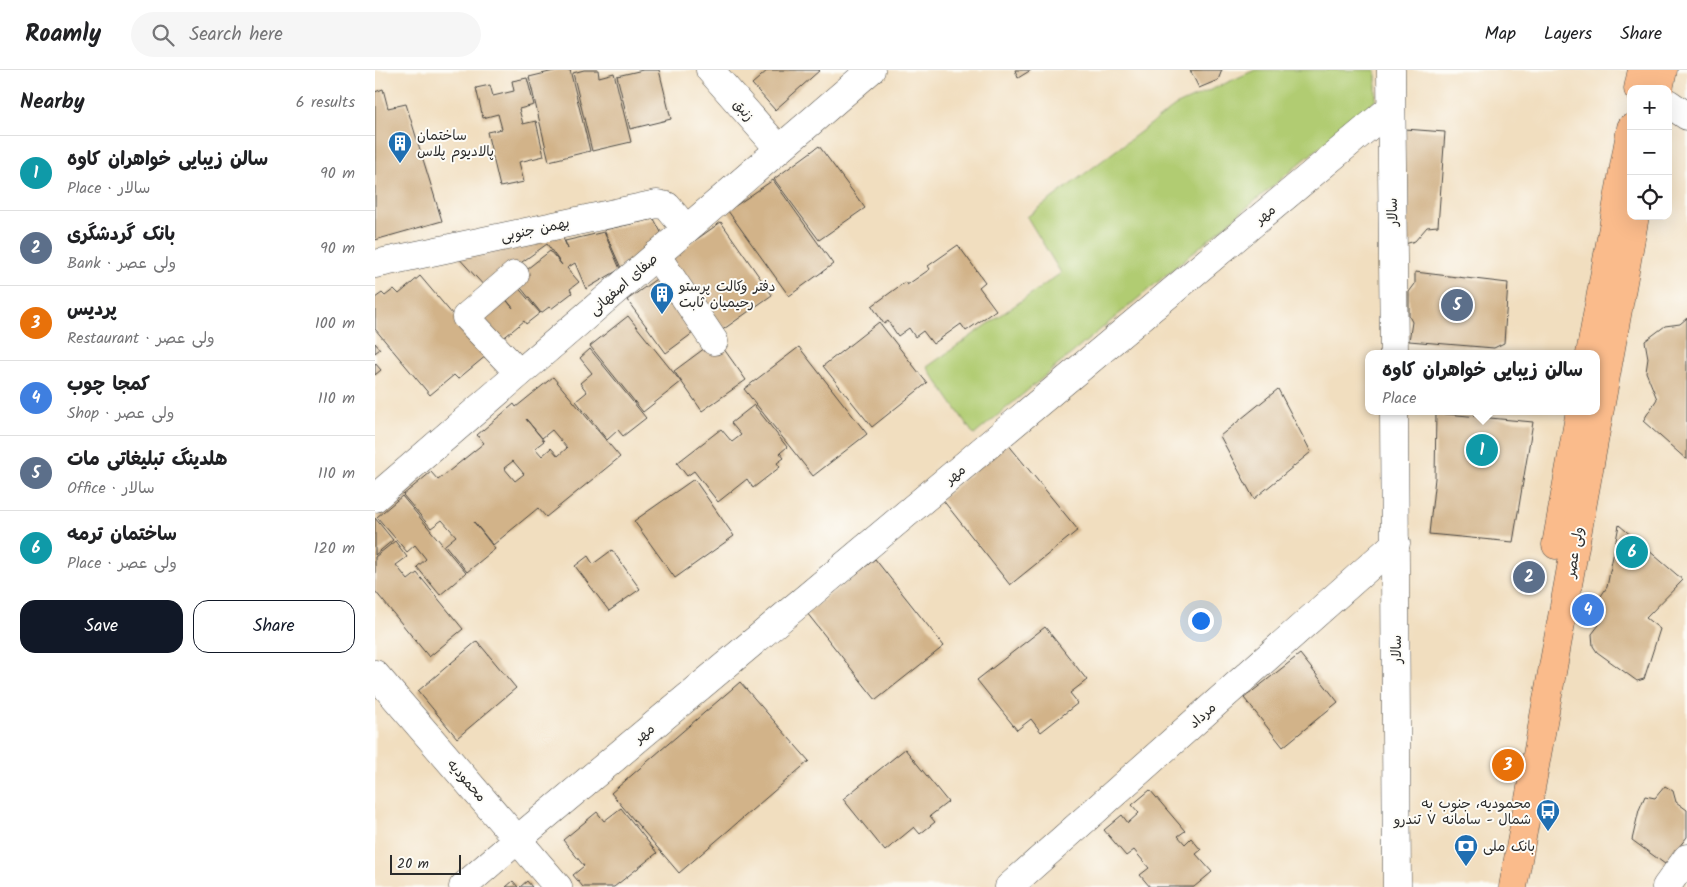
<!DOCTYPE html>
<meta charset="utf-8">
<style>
:root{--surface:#fff;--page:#f6f6f6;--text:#202124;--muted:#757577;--line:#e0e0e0;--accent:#111827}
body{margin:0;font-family:Kalam,"Playpen Sans Arabic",sans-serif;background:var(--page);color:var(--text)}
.controls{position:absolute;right:15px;top:15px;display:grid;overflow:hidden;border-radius:10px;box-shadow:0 5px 20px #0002}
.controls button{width:45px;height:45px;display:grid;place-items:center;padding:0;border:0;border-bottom:1px solid var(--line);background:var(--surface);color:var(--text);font:25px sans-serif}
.scale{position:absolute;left:15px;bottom:12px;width:71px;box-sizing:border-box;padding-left:5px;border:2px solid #2b2b2b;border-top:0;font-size:14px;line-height:18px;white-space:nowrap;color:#2b2b2b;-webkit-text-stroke:4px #fdfcf7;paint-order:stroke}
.you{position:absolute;left:825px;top:550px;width:18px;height:18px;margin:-12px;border:4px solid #fff;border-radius:50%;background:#1a73e8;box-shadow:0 0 0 8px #1a73e833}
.badge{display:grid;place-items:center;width:32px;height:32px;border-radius:50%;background:var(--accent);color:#fff;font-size:16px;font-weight:700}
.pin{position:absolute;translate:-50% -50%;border:2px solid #fff;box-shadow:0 1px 5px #0006}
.popup{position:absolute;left:990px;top:280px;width:235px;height:65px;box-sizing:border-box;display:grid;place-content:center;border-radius:10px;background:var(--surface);filter:drop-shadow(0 1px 4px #0005);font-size:16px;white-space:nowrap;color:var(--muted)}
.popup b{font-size:19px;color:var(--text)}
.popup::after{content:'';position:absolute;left:50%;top:100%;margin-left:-10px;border:10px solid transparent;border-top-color:var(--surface)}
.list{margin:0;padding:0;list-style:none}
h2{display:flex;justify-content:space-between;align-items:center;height:65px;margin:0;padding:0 20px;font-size:21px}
h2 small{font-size:16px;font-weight:400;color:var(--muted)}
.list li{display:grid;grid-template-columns:32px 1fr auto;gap:15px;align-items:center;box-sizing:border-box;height:75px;padding:0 20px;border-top:1px solid var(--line)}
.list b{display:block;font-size:19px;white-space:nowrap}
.list p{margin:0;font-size:16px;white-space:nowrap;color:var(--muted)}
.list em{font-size:16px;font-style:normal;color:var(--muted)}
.actions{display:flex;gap:10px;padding:15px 20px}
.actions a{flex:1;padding:11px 0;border:1px solid var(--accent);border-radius:15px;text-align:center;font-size:18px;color:var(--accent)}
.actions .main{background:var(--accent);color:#fff}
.icon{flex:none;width:28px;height:28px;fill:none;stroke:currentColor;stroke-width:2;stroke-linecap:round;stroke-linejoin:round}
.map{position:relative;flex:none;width:1312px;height:817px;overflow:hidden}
header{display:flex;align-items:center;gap:30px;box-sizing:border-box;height:70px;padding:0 25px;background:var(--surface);border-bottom:1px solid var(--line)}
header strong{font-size:24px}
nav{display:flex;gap:28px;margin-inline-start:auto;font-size:18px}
.search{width:350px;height:45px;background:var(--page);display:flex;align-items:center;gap:12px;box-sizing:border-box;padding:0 18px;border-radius:28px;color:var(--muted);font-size:19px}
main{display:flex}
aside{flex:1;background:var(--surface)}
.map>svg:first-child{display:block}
.green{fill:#b1cc72;stroke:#6e7c4e}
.building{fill:#d2b389;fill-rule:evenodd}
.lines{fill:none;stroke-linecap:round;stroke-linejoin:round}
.minor-casing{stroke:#494641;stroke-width:29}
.major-casing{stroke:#494641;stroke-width:29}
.minor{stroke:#fff;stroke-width:28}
.major{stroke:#fabb8b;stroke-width:28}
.labels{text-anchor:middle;stroke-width:4;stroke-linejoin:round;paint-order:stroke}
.street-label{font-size:14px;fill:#2b2b2b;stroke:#fdfcf7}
.poi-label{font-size:14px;fill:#2b2b2b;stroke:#fdfcf7;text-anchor:start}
</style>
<header>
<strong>Roamly</strong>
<div class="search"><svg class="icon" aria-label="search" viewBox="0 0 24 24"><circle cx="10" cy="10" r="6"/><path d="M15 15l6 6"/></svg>Search here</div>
<nav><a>Map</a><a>Layers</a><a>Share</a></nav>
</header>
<main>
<aside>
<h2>Nearby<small>6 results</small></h2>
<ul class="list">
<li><span class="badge" style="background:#0f9aa8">1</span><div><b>سالن زیبایی خواهران کاوه</b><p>Place · سالار</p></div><em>90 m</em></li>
<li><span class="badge" style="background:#5c6f8a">2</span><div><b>بانک گردشگری</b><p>Bank · ولی عصر</p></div><em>90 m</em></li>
<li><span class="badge" style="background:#e8710a">3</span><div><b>پردیس</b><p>Restaurant · ولی عصر</p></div><em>100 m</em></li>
<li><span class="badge" style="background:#3f7fe0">4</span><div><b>کمجا چوب</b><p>Shop · ولی عصر</p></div><em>110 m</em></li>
<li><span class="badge" style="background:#5c6f8a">5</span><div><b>هلدینگ تبلیغاتی مات</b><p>Office · سالار</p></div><em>110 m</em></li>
<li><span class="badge" style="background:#0f9aa8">6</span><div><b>ساختمان ترمه</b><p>Place · ولی عصر</p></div><em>120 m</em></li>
</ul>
<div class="actions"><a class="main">Save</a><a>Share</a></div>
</aside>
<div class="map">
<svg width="1312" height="817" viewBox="0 0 1312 817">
<rect width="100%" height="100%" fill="#fdfcf7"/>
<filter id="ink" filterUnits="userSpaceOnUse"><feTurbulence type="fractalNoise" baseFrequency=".02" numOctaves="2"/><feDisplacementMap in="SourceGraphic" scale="10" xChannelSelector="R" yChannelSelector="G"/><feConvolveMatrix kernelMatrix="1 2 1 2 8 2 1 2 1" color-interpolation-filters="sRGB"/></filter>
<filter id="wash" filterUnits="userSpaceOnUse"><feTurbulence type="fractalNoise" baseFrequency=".0096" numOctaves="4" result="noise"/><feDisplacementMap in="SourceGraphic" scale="20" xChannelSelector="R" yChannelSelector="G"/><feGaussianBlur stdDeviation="1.12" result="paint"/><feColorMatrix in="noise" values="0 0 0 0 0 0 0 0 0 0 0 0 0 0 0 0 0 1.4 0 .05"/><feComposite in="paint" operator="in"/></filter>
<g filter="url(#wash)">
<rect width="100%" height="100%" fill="#f1debf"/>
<polygon class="green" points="880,0 1001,0 1001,30 599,365 552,297 686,203 652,147 800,36"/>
<g id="blocks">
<g class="building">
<polygon points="183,0 195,0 215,81 174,91 154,7"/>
<polygon points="209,0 223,0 224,7 239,3 256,72 217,81 198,3"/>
<polygon points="268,0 284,0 296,49 255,59 242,6"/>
<polygon points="393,0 445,0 400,40 377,14"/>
<polygon points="640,0 656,0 643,8"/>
<polygon points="815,0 847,0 843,10 824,18"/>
<polygon points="152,8 159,35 144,39 148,54 161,51 169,86 144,92 149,112 125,117 112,62 127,59 123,44 108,48 101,18 115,15 118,26 139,21 137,11"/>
<polygon points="8,19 13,38 31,34 67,151 0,170 0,22"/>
<polygon points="1030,59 1070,62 1063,156 1052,157 1040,171 1030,174"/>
<polygon points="444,76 490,138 444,170 399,109"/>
<polygon points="398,110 458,194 414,226 353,141"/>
<polygon points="279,149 288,166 246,198 229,160"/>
<polygon points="346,152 397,225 346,261 294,189"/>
<polygon points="229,162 245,199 211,219 200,193 192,198 204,212 195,219 197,223 176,239 174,237 166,243 139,209 175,181 187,195 172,174 111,218 81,185 187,166 193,179 190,171"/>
<polygon points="583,175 610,212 604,217 621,240 591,261 586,254 558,274 548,261 540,267 534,258 523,266 513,251 509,254 497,236 530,212 532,215 555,199 553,196"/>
<polygon points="1040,202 1133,213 1129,273 1119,278 1034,271 1037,252 1034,246 1034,222 1040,214"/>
<polygon points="45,206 112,285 83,309 79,305 55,325 0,259 0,228 7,223 10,226 19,219 24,224"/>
<polygon points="284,207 322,260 291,283 252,230"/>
<polygon points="140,214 165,243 151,254 149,251 120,275 98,249 127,225 138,238 127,224"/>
<polygon points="253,246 306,312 268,342 215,276"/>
<polygon points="1312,248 1312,390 1268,351 1282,329 1271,302 1273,288 1270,271 1290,256 1305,254"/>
<polygon points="504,252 552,313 497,357 448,296"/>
<polygon points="0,273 5,279 0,283"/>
<polygon points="346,275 371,310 327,341 299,301 330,278"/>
<polygon points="424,277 492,364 438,406 369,319"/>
<polygon points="215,279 271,348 248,366 243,360 232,370 201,331 212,322 205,313 217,303 205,288"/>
<polygon points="0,293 6,300 0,305"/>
<path d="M 178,307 L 245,387 L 171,447 L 163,438 L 118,475 L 99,452 L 120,479 L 92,502 L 70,475 L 81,466 L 67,450 L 56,458 L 28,425 L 56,402 L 63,410 L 109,373 L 102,365 L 139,334 L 141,337 ZM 151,349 L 167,368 L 177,360 L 192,378 L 183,386 L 176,378 L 167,386 L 160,378 L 169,371 ZM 138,391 L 149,404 L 140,411 L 129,398 Z"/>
<polygon points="903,319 936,382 879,429 845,366"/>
<polygon points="379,335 412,377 405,383 409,388 402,393 405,397 378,418 372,409 343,432 319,401 312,406 302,393 346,359 357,372 366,365 356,353"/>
<polygon points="1061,343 1158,352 1138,472 1054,464 1060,408"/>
<polygon points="632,373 703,460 635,515 567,429"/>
<polygon points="319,409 359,466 300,508 259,451"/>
<polygon points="27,426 91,503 65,525 42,497 51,489 40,475 32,482 2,447"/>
<polygon points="0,448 18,470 0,485"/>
<polygon points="1244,455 1308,510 1271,548 1285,559 1269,609 1262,611 1222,582 1218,576 1217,564 1227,551 1224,529 1232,517"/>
<polygon points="20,471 32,487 21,495 33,510 42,503 88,559 54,587 0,521 0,487"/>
<polygon points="237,480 265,519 234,541 200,496 213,486 218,494"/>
<polygon points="500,489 569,576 501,630 432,543"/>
<polygon points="670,557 712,610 695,623 703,633 666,662 656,649 642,660 602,610"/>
<polygon points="102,571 141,618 82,668 43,621"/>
<polygon points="925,584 963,632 908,677 869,628"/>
<polygon points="365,612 434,691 304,803 236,723"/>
<polygon points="530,679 573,732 555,746 560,752 545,764 539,757 510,781 468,729"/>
<polygon points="1290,716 1298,721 1301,732 1312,740 1312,767 1290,794 1257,770 1264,740 1270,726 1280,728"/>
<polygon points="775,720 810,761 803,766 810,774 816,768 826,780 821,784 837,802 819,817 775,817 765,805 774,798 759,780 751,786 729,760 747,745 753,753 764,743 757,735"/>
<polygon points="246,738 282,783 239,817 208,817 198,805 209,796 188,770 222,742 229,751"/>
<polygon points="138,811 143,817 131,817"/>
<polygon points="152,811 157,817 145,817"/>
</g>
</g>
</g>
<g filter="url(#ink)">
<use href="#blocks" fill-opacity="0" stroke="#494641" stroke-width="1"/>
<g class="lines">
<g class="minor-casing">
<g id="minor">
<polyline points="335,0 404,79"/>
<polyline points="1016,0 1019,284"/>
<polyline points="1293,33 1312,46"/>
<polyline points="281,185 339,271"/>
<polyline points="0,194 282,134 292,136 311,159"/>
<polyline points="140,205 91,247 144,303"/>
<polyline points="1019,341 1022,817"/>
<polyline points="0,428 496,0"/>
<polyline points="0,604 183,817"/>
<polyline points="88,817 143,769 1016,38"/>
<polyline points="634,817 1021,473"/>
<polyline points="1291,817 1312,788"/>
</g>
</g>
<g class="major-casing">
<g id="major">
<polyline points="1263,19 1267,0"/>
<polyline points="1284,19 1288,0"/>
<polyline points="1215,284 1256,58"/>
<polyline points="1181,475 1205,341"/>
<polyline points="1138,817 1260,146"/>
</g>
</g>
<use href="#minor" class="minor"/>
<use href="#major" class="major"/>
</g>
</g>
<defs>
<g id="building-pin" transform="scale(1.25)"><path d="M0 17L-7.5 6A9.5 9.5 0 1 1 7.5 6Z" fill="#1f6fb2" stroke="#fdfcf7"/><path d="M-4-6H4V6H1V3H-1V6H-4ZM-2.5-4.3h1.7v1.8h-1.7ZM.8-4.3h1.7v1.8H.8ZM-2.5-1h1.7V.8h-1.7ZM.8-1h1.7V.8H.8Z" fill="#fff"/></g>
<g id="bus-pin" transform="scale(1.25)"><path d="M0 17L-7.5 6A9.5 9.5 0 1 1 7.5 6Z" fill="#1f6fb2" stroke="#fdfcf7"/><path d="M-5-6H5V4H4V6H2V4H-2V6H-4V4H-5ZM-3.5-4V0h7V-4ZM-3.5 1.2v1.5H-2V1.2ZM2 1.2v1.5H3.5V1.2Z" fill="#fff"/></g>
<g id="bank-pin" transform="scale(1.25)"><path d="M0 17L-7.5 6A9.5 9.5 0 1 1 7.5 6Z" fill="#1f6fb2" stroke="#fdfcf7"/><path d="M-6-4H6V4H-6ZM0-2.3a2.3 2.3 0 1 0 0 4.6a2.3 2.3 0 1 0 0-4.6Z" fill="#fff"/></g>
</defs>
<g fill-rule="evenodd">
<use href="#building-pin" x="25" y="73"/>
<use href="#building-pin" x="287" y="224"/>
<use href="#bus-pin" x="1173" y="741"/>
<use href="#bank-pin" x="1091" y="776"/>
</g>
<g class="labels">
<g class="street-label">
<text transform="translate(369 40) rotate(49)" y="5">زنبق</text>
<text transform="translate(1017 142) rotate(-91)" y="5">سالار</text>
<text transform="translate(890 144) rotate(-40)" y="5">مهر</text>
<text transform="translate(160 159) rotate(-12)" y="5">بهمن جنوبی</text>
<text transform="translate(248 214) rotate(-41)" y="5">صفای اصفهانی</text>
<text transform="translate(580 404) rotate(-40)" y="5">مهر</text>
<text transform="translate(1199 482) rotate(-80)" y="5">ولی عصر</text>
<text transform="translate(1021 579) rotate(-90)" y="5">سالار</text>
<text transform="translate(827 645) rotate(-42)" y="5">مرداد</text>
<text transform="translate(269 663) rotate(-40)" y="5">مهر</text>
<text transform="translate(92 710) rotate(49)" y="5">محمودیه</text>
</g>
<g class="poi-label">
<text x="42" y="70">ساختمان<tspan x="42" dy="16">پالادیوم پلاس</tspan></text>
<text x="304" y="221">دفتر وکالت پرستو<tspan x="304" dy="16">رحیمیان ثابت</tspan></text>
<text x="1156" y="738" text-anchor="end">محمودیه، جنوب به<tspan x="1156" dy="16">شمال - سامانه ۷ تندرو</tspan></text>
<text x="1108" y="781">بانک ملی</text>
</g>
</g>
</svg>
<div class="controls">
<button>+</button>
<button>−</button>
<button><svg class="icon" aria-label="locate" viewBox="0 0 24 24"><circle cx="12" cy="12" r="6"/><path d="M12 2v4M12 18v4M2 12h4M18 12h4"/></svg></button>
</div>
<div class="scale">20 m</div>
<div class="you"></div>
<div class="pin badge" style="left:1107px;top:380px;background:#0f9aa8">1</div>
<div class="popup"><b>سالن زیبایی خواهران کاوه</b>Place</div>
<div class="pin badge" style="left:1154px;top:507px;background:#5c6f8a">2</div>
<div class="pin badge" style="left:1133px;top:695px;background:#e8710a">3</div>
<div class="pin badge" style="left:1213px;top:540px;background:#3f7fe0">4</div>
<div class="pin badge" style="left:1082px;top:235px;background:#5c6f8a">5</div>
<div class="pin badge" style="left:1257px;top:482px;background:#0f9aa8">6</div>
</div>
</main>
